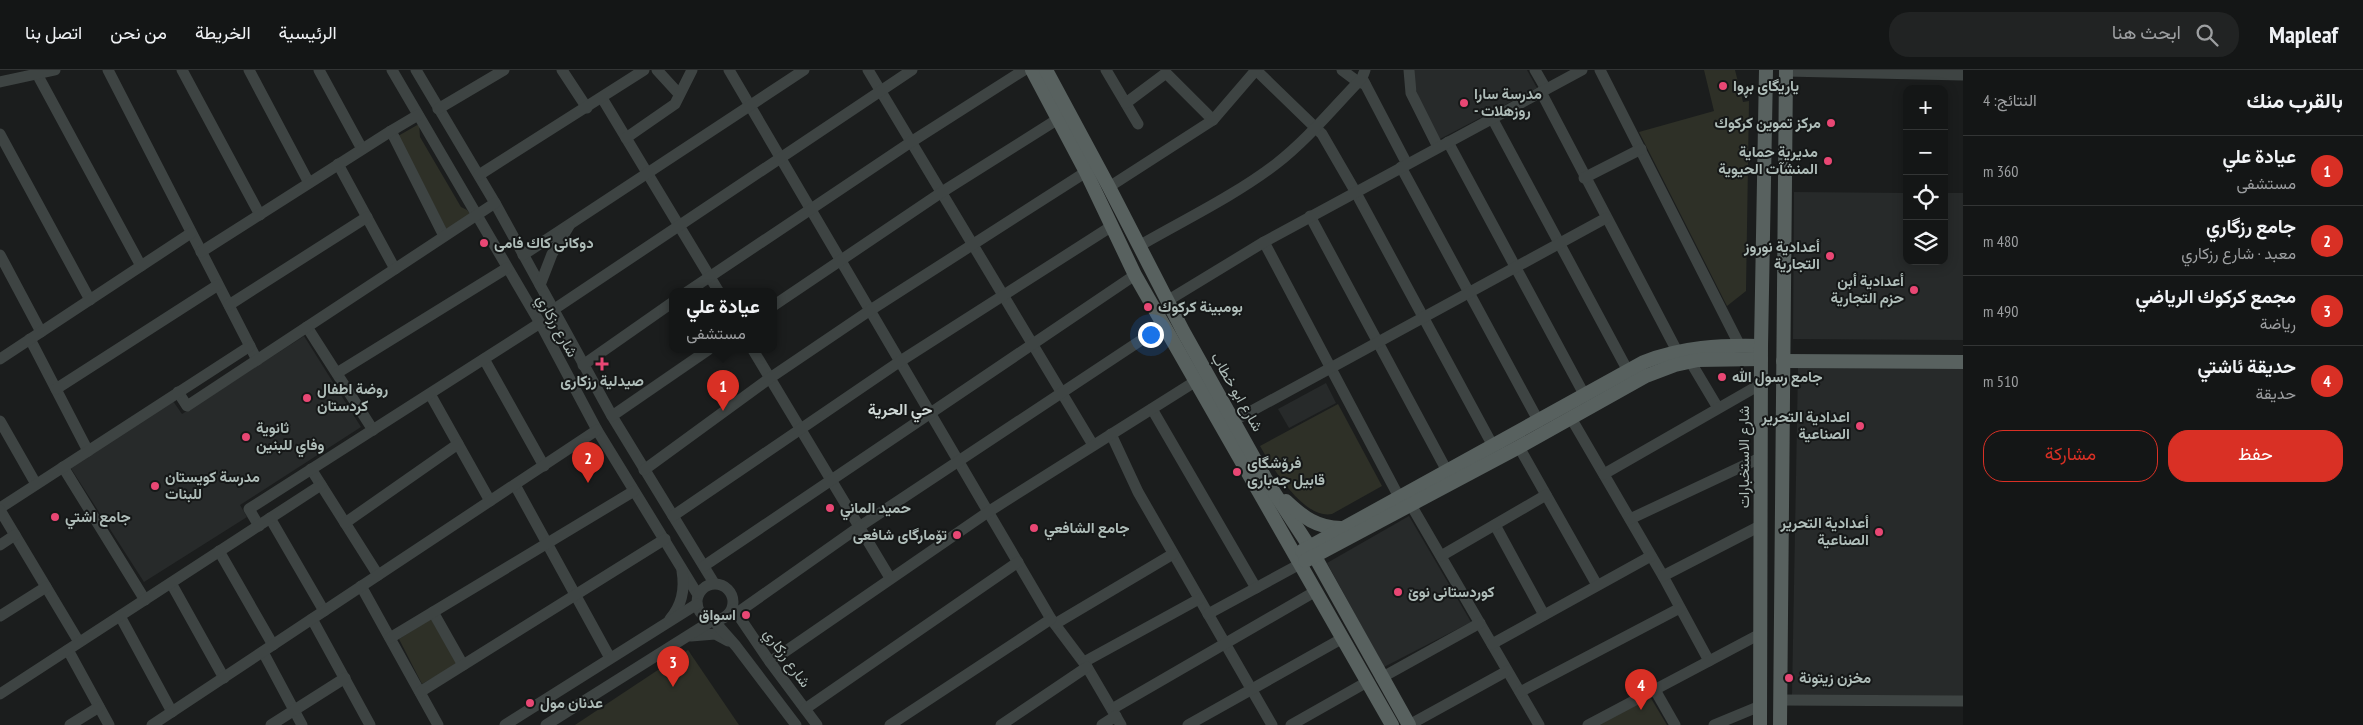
<!DOCTYPE html>
<html lang="ar">
<meta charset="utf-8">
<style>
:root{--surface:#141616;--page:#212323;--text:#f1f3f6;--muted:#9d9fa1;--line:#333535;--accent:#d93025}
body{margin:0;font-family:"PT Sans Narrow",Vazirmatn,sans-serif;background:var(--page);color:var(--text);direction:rtl}
.controls{position:absolute;right:15px;top:15px;display:grid;overflow:hidden;border-radius:10px;box-shadow:0 2px 12px #0003}
.controls button{width:45px;height:45px;display:grid;place-items:center;padding:0;border:0;border-bottom:1px solid var(--line);background:var(--surface);color:var(--text);font:25px sans-serif}
.you{position:absolute;left:1150px;top:264px;width:18px;height:18px;margin:-12px;border:4px solid #fff;border-radius:50%;background:#1a73e8;box-shadow:0 0 0 8px #1a73e833}
.badge{display:grid;place-items:center;width:32px;height:32px;border-radius:50%;background:var(--accent);color:#fff;font-size:16px;font-weight:700}
.pin{position:absolute;translate:-50% -41px;filter:drop-shadow(0 1px 2px #0008)}
.pin::after{content:'';position:absolute;top:26px;width:18px;height:15px;background:inherit;clip-path:polygon(0 0,100% 0,50% 100%)}
.popup{position:absolute;left:669px;top:218px;width:108px;height:65px;box-sizing:border-box;display:grid;place-content:center;border-radius:10px;background:var(--surface);filter:drop-shadow(0 1px 4px #0005);font-size:16px;white-space:nowrap;color:var(--muted)}
.popup b{font-size:19px;color:var(--text)}
.popup::after{content:'';position:absolute;left:50%;top:100%;margin-left:-10px;border:10px solid transparent;border-top-color:var(--surface)}
.list{margin:0;padding:0;list-style:none}
h2{display:flex;justify-content:space-between;align-items:center;height:65px;margin:0;padding:0 20px;font-size:21px}
h2 small{font-size:16px;font-weight:400;color:var(--muted)}
.list li{display:grid;grid-template-columns:32px 1fr auto;gap:15px;align-items:center;box-sizing:border-box;height:70px;padding:0 20px;border-top:1px solid var(--line)}
.list b{display:block;font-size:19px;white-space:nowrap}
.list p{margin:0;font-size:16px;white-space:nowrap;color:var(--muted)}
.list em{font-size:16px;font-style:normal;color:var(--muted)}
.actions{display:flex;gap:10px;padding:15px 20px}
.actions a{flex:1;padding:11px 0;border:1px solid var(--accent);border-radius:20px;text-align:center;font-size:18px;color:var(--accent)}
.actions .main{background:var(--accent);color:#fff}
.icon{flex:none;width:28px;height:28px;fill:none;stroke:currentColor;stroke-width:2;stroke-linecap:round;stroke-linejoin:round}
.map{position:relative;flex:none;width:1963px;height:655px;overflow:hidden;direction:ltr}
header{display:flex;align-items:center;gap:30px;box-sizing:border-box;height:70px;padding:0 25px;background:var(--surface);border-bottom:1px solid var(--line)}
header strong{font-size:24px}
nav{display:flex;gap:28px;margin-inline-start:auto;font-size:18px}
.search{width:350px;height:45px;background:var(--page);display:flex;align-items:center;gap:12px;box-sizing:border-box;padding:0 18px;border-radius:20px;color:var(--muted);font-size:19px}
main{display:flex}
aside{flex:1;background:var(--surface)}
.map>svg:first-child{display:block}
.built{fill:#272a2a}
.green{fill:#2e3027}
.lines{fill:none;stroke-linecap:round;stroke-linejoin:round}
.minor{stroke:#3e4443;stroke-width:11}
.major{stroke:#58615f;stroke-width:14}
.poi-dot{fill:#e94774;stroke:#161818;stroke-width:2}
.labels{text-anchor:middle;stroke-width:4;stroke-linejoin:round;paint-order:stroke}
.poi-label{font-size:15px;font-weight:bold;fill:#aebcb8;stroke:#161818;text-anchor:start}
.street-label{font-size:15px;fill:#aebcb8;stroke:#161818}
.neighbourhood-label{font-size:16px;font-weight:bold;fill:#cfd8d6;stroke:#161818}
</style>
<header>
<strong>Mapleaf</strong>
<div class="search"><svg class="icon" aria-label="search" viewBox="0 0 24 24"><circle cx="10" cy="10" r="6"/><path d="M15 15l6 6"/></svg>ابحث هنا</div>
<nav><a>الرئيسية</a><a>الخريطة</a><a>من نحن</a><a>اتصل بنا</a></nav>
</header>
<main>
<aside>
<h2>بالقرب منك<small>النتائج: 4</small></h2>
<ul class="list">
<li><span class="badge">1</span><div><b>عيادة علي</b><p>مستشفى</p></div><em>360 m</em></li>
<li><span class="badge">2</span><div><b>جامع رزگاري</b><p>معبد · شارع رزكاري</p></div><em>480 m</em></li>
<li><span class="badge">3</span><div><b>مجمع كركوك الرياضي</b><p>رياضة</p></div><em>490 m</em></li>
<li><span class="badge">4</span><div><b>حديقة ئاشتي</b><p>حديقة</p></div><em>510 m</em></li>
</ul>
<div class="actions"><a class="main">حفظ</a><a>مشاركة</a></div>
</aside>
<div class="map">
<svg width="1963" height="655" viewBox="0 0 1963 655">
<rect width="100%" height="100%" fill="#1b1d1d"/>
<g class="built">
<polygon points="1414,0 1527,0 1537,18 1440,69 1426,48 1415,17"/>
<polygon points="1794,122 1907,123 1907,191 1944,191 1944,123 1963,123 1963,270 1793,269"/>
<polygon points="304,266 361,357 240,435 247,447 144,512 70,397 173,331 182,344"/>
<polygon points="1798,298 1963,299 1963,626 1792,625"/>
<polygon points="1326,313 1336,333 1289,358 1278,339"/>
<polygon points="1409,446 1471,552 1384,597 1327,493"/>
</g>
<g class="green">
<polygon points="1704,0 1735,0 1743,32 1749,31 1746,221 1727,236 1639,62 1714,41"/>
<polygon points="419,54 420,67 461,137 467,140 471,145 447,160 398,66"/>
<path d="M 1338,334 L 1382,416 L 1332,444 C 1304,450 1272,397 1260,376 Z"/>
<polygon points="431,549 457,594 422,614 399,569"/>
<polygon points="688,580 739,655 575,655"/>
<polygon points="1649,625 1667,655 1597,655"/>
</g>
<g class="lines">
<g class="minor">
<polyline points="108,0 257,290"/>
<polyline points="182,0 260,145"/>
<polyline points="249,0 309,113"/>
<polyline points="319,0 362,79"/>
<polyline points="392,0 540,253 597,360 698,525"/>
<polyline points="416,0 495,133 612,346 714,513"/>
<polyline points="562,0 587,38"/>
<polyline points="657,0 679,24"/>
<polyline points="729,0 1051,549 1087,597 1121,655"/>
<polyline points="868,0 1093,375"/>
<polyline points="1106,0 1138,54"/>
<polyline points="1256,0 1322,64 1355,121 1493,376"/>
<polyline points="1342,0 1358,12 1365,14"/>
<polyline points="1409,0 1411,23 1438,77"/>
<polyline points="1535,0 1546,19"/>
<polyline points="1600,0 1740,276"/>
<polyline points="1786,1 1963,5"/>
<polyline points="37,4 141,196"/>
<polyline points="1362,8 1407,94"/>
<polyline points="0,12 55,0"/>
<polyline points="1541,22 1677,281"/>
<polyline points="602,28 719,222"/>
<polyline points="1126,33 1166,3 1213,50"/>
<polyline points="438,39 504,0"/>
<polyline points="1492,48 1628,301"/>
<polyline points="391,61 444,166"/>
<polyline points="0,64 90,230"/>
<polyline points="626,68 675,34 692,0"/>
<polyline points="1448,72 1585,326"/>
<polyline points="338,94 395,199"/>
<polyline points="1401,97 1539,352"/>
<polyline points="479,105 644,0"/>
<polyline points="1584,108 1641,79"/>
<polyline points="1109,117 1213,50 1256,0"/>
<polyline points="1310,146 1447,401"/>
<polyline points="1264,172 1399,427"/>
<path d="M 1139,176 C 1184,150 1234,126 1276,94 C 1308,69 1334,37 1362,8 L 1365,0"/>
<polyline points="201,182 391,61 418,45"/>
<polyline points="0,185 41,262"/>
<polyline points="523,185 804,0"/>
<polyline points="540,215 552,184 569,156"/>
<polyline points="687,222 911,72 1024,0"/>
<polyline points="1167,231 1264,172 1582,0"/>
<polyline points="229,235 367,147"/>
<polyline points="773,236 942,122 1058,49"/>
<polyline points="553,240 912,0"/>
<polyline points="307,257 373,360"/>
<polyline points="30,269 88,381"/>
<polyline points="753,280 890,508"/>
<polyline points="0,289 191,163"/>
<polyline points="484,289 544,396"/>
<polyline points="1690,291 1718,338"/>
<polyline points="583,295 673,232"/>
<polyline points="337,303 507,198"/>
<polyline points="56,319 218,215"/>
<polyline points="178,322 187,336 495,133"/>
<polyline points="430,324 490,431"/>
<polyline points="1152,339 1256,518"/>
<polyline points="612,346 708,280"/>
<polyline points="1571,348 1663,506 1709,591"/>
<polyline points="1235,350 1606,148"/>
<polyline points="0,351 36,414"/>
<polyline points="1111,364 1138,422 1272,655"/>
<polyline points="1519,377 1597,515"/>
<polyline points="63,397 145,530"/>
<polyline points="311,399 378,505"/>
<polyline points="644,400 770,308 869,241 1086,102"/>
<polyline points="1604,404 1761,314"/>
<polyline points="515,415 610,588"/>
<polyline points="1411,435 1539,655"/>
<polyline points="0,438 250,276"/>
<polyline points="0,440 79,572"/>
<polyline points="673,446 899,292 1112,156"/>
<polyline points="270,448 324,541"/>
<polyline points="1630,449 1760,388"/>
<polyline points="345,453 458,374"/>
<polyline points="1495,455 1544,545"/>
<polyline points="259,456 249,439 540,253"/>
<polyline points="0,475 15,465"/>
<polyline points="219,481 273,575"/>
<polyline points="1441,486 1546,425"/>
<polyline points="704,496 1135,205"/>
<polyline points="1663,506 1760,456"/>
<polyline points="171,513 224,608"/>
<circle cx="715" cy="532" r="18"/>
<polyline points="361,516 438,655"/>
<polyline points="734,539 770,592 817,655"/>
<polyline points="433,542 463,595"/>
<polyline points="737,543 859,457 1164,255"/>
<polyline points="1208,544 1300,494"/>
<polyline points="0,546 46,517"/>
<polyline points="120,546 172,642"/>
<polyline points="312,549 370,655"/>
<path d="M 670,549 C 682,535 685,518 682,501"/>
<polyline points="1055,554 1173,484"/>
<polyline points="691,566 715,564 728,571"/>
<polyline points="390,568 634,421"/>
<polyline points="1492,574 1651,486"/>
<polyline points="68,580 109,655"/>
<polyline points="263,582 302,655"/>
<polyline points="770,592 988,442 1196,311"/>
<polyline points="1084,592 1199,529"/>
<polyline points="1381,608 1480,553"/>
<polyline points="1655,620 1675,655"/>
<polyline points="420,622 665,469"/>
<polyline points="1520,622 1680,538"/>
<polyline points="0,624 321,415"/>
<polyline points="1780,630 1963,631"/>
<polyline points="805,639 1018,492"/>
<polyline points="1112,639 1316,521"/>
<polyline points="70,655 99,637"/>
<polyline points="152,655 597,360"/>
<polyline points="271,655 345,608"/>
<polyline points="505,655 697,534"/>
<polyline points="546,655 713,550 736,576 796,655"/>
<polyline points="890,655 1051,549"/>
<polyline points="1001,655 1087,597"/>
<polyline points="1102,655 1116,646"/>
<polyline points="1188,655 1343,568"/>
<polyline points="1291,655 1367,612"/>
<polyline points="1409,655 1507,601"/>
<polyline points="1588,655 1760,564"/>
<polyline points="1714,655 1760,636"/>
</g>
<g class="major">
<polyline points="1032,0 1086,102 1135,205 1392,655"/>
<polyline points="1046,0 1109,117 1183,261 1268,413 1309,476 1409,655"/>
<polyline points="1783,291 1963,292"/>
<path d="M 1286,431 C 1303,447 1317,458 1341,458"/>
<path d="M 1302,481 L 1644,292 C 1682,277 1720,275 1761,276"/>
<polyline points="1305,491 1519,377 1646,306 1675,295 1698,290 1761,289"/>
<polyline points="1760,655 1761,276 1766,0"/>
<polyline points="1780,655 1786,0"/>
</g>
</g>
<g class="poi-dot">
<circle cx="1723" cy="16" r="5"/>
<circle cx="1464" cy="33" r="5"/>
<circle cx="1831" cy="53" r="5"/>
<circle cx="1828" cy="91" r="5"/>
<circle cx="484" cy="173" r="5"/>
<circle cx="1830" cy="186" r="5"/>
<circle cx="1914" cy="220" r="5"/>
<circle cx="1148" cy="237" r="5"/>
<path d="M599.5 286.5h5v5h5v5h-5v5h-5v-5h-5v-5h5z"/>
<circle cx="1722" cy="307" r="5"/>
<circle cx="307" cy="328" r="5"/>
<circle cx="1860" cy="356" r="5"/>
<circle cx="246" cy="367" r="5"/>
<circle cx="1237" cy="402" r="5"/>
<circle cx="155" cy="416" r="5"/>
<circle cx="830" cy="438" r="5"/>
<circle cx="55" cy="447" r="5"/>
<circle cx="1034" cy="458" r="5"/>
<circle cx="1879" cy="462" r="5"/>
<circle cx="957" cy="465" r="5"/>
<circle cx="1398" cy="522" r="5"/>
<circle cx="746" cy="545" r="5"/>
<circle cx="1789" cy="608" r="5"/>
<circle cx="530" cy="633" r="5"/>
</g>
<g class="labels">
<g class="poi-label">
<text x="1733" y="21">یاریگای بڕوا</text>
<text x="1474" y="29">مدرسة سارا<tspan x="1474" dy="17">- روزهلات</tspan></text>
<text x="1821" y="58" text-anchor="end">مركز تموين كركوك</text>
<text x="1818" y="87" text-anchor="end">مديرية حماية<tspan x="1818" dy="17">المنشآت الحيوية</tspan></text>
<text x="494" y="178">دوكانى كاك فامى</text>
<text x="1820" y="182" text-anchor="end">أعدادية نوروز<tspan x="1820" dy="17">التجارية</tspan></text>
<text x="1904" y="216" text-anchor="end">أعدادية أبن<tspan x="1904" dy="17">حزم التجارية</tspan></text>
<text x="1158" y="242">بومبينة كركوك</text>
<text x="1732" y="312">جامع رسول الله</text>
<text x="602" y="316" text-anchor="middle">صيدلية رزكارى</text>
<text x="317" y="324">روضة اطفال<tspan x="317" dy="17">كردستان</tspan></text>
<text x="1850" y="352" text-anchor="end">اعدادية التحرير<tspan x="1850" dy="17">الصناعية</tspan></text>
<text x="256" y="363">ثانوية<tspan x="256" dy="17">وفاي للبنين</tspan></text>
<text x="1247" y="398">فرۆشگای<tspan x="1247" dy="17">قابیل جەباری</tspan></text>
<text x="165" y="412">مدرسة كويستان<tspan x="165" dy="17">للبنات</tspan></text>
<text x="840" y="443">حميد الماني</text>
<text x="65" y="452">جامع اشتي</text>
<text x="1869" y="458" text-anchor="end">أعدادية التحرير<tspan x="1869" dy="17">الصناعية</tspan></text>
<text x="1044" y="463">جامع الشافعي</text>
<text x="947" y="470" text-anchor="end">تۆمارگاى شافعى</text>
<text x="1408" y="527">کوردستانی نوێ</text>
<text x="736" y="550" text-anchor="end">اسواق</text>
<text x="1799" y="613">مخزن زيتونة</text>
<text x="540" y="638">عدنان مول</text>
</g>
<g class="street-label">
<text transform="translate(557 256) rotate(61)" y="5">شارع رزكاري</text>
<text transform="translate(1237 322) rotate(60)" y="5">شارع ابو خطاب</text>
<text transform="translate(1744 387) rotate(-90)" y="5">شارع الاستخبارات</text>
<text transform="translate(787 588) rotate(54)" y="5">شارع رزكاري</text>
</g>
<g class="neighbourhood-label">
<text x="900" y="345">حي الحرية</text>
</g>
</g>
</svg>
<div class="controls">
<button>+</button>
<button>−</button>
<button><svg class="icon" aria-label="locate" viewBox="0 0 24 24"><circle cx="12" cy="12" r="6"/><path d="M12 2v4M12 18v4M2 12h4M18 12h4"/></svg></button>
<button><svg class="icon" aria-label="layers" viewBox="0 0 24 24"><path d="M12 4l9 5-9 5-9-5zM3 14l9 5 9-5"/></svg></button>
</div>
<div class="you"></div>
<div class="pin badge" style="left:723px;top:341px">1</div>
<div class="popup"><b>عيادة علي</b>مستشفى</div>
<div class="pin badge" style="left:588px;top:413px">2</div>
<div class="pin badge" style="left:673px;top:617px">3</div>
<div class="pin badge" style="left:1641px;top:640px">4</div>
</div>
</main>
